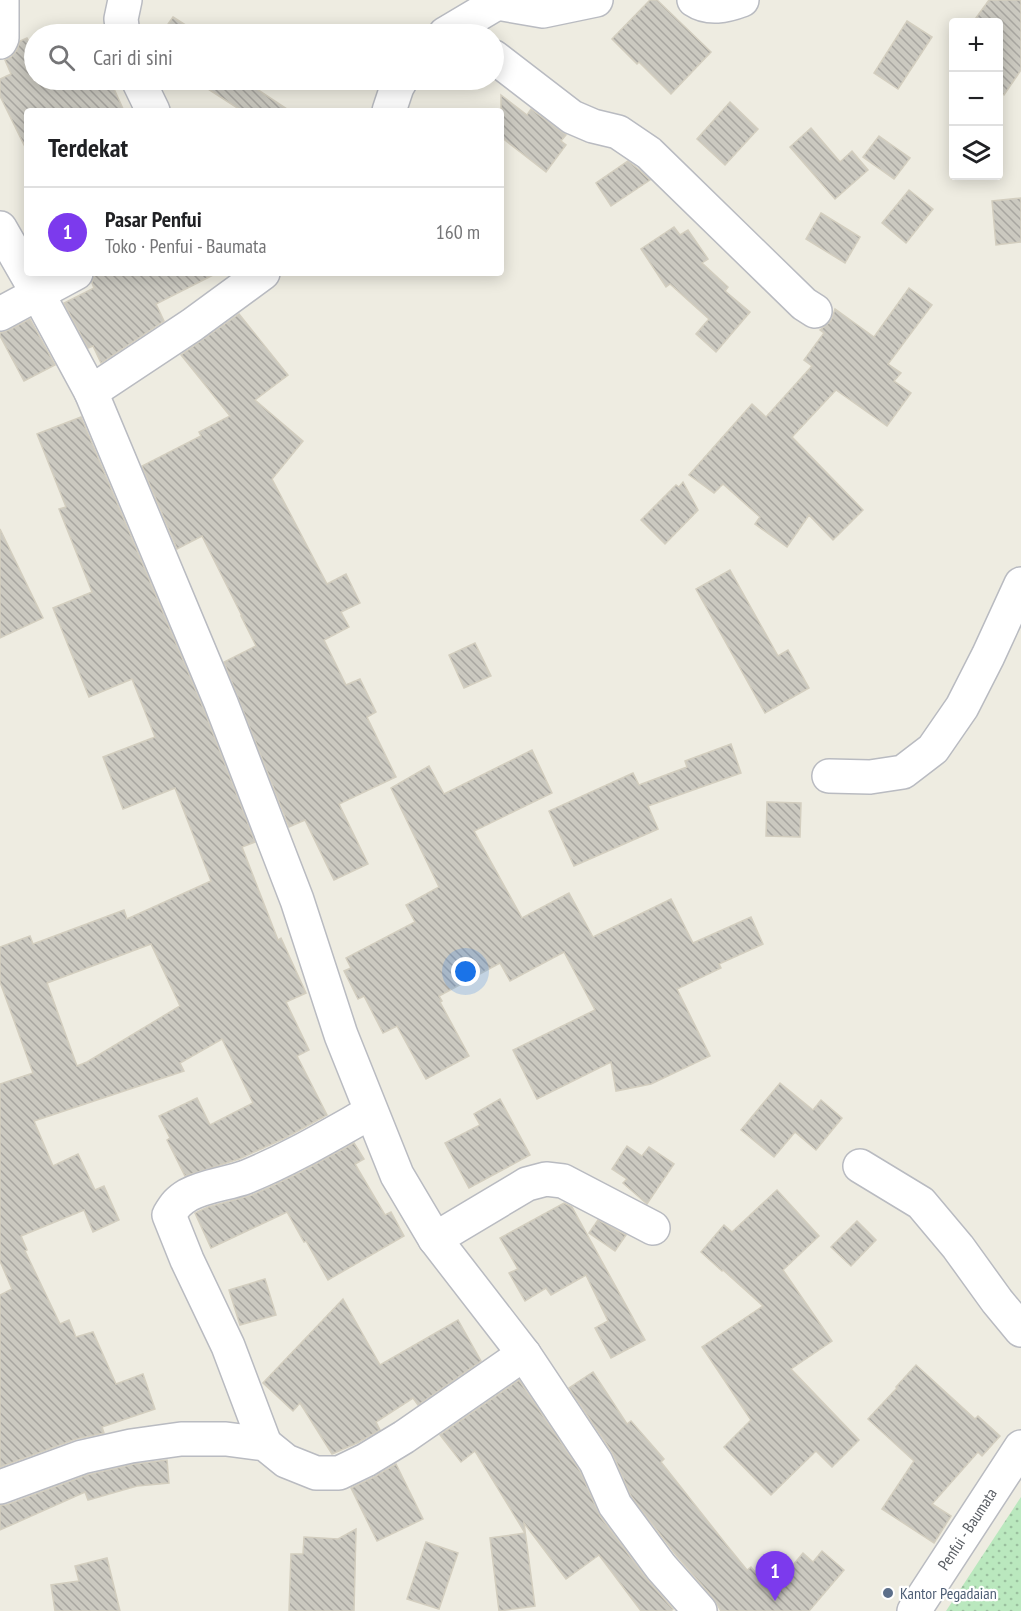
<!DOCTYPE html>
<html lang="id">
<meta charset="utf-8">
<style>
:root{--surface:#fff;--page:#f6f6f6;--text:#202124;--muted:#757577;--line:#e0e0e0;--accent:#7c3aed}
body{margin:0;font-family:"PT Sans Narrow",sans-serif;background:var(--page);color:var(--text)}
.controls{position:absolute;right:18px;top:18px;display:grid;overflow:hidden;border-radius:6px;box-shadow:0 3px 15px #0003}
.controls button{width:54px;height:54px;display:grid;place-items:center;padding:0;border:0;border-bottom:2px solid var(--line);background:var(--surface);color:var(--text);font:30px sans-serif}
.you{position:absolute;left:466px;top:972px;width:21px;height:21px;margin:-15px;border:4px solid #fff;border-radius:50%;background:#1a73e8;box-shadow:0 0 0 9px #1a73e833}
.badge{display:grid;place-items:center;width:39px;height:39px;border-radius:50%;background:var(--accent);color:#fff;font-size:20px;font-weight:700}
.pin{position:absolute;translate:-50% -50px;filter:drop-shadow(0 2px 3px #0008)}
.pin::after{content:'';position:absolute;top:32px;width:21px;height:18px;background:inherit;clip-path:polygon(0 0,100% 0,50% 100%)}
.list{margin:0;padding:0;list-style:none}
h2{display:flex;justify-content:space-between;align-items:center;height:78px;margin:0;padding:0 24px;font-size:26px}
h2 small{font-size:20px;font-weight:400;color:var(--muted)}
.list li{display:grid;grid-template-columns:39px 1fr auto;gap:18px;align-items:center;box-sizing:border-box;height:90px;padding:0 24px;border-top:2px solid var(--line)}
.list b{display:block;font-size:22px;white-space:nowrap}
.list p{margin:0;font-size:20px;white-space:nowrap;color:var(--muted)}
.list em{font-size:20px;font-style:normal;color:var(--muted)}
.icon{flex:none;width:33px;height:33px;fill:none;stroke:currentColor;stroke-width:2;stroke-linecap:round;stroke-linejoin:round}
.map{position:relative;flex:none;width:1021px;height:1611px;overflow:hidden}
.search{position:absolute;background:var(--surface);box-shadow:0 3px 15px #0003;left:24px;top:24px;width:480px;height:66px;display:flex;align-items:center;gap:15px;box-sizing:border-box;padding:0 21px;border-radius:33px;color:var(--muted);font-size:22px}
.panel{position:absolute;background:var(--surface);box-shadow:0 3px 15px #0003;left:24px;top:108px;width:480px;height:168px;border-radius:6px}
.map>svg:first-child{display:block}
.grass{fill:url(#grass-dots)}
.building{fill:url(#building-back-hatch);stroke:#d3cebf;stroke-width:1.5;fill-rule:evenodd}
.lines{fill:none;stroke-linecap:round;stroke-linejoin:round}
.minor-casing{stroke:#b9bbc1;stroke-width:36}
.minor{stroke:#fff;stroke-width:33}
.service-dot{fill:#5c6f8a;stroke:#fff;stroke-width:2}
.labels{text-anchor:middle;stroke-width:4.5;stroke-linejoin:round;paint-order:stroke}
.street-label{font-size:16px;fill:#595d63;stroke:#fff}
.service-label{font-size:16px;fill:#4e5e75;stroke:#fff;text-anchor:start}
</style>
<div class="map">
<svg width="1021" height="1611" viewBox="0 0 1021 1611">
<defs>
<pattern id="grass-dots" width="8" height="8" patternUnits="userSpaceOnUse" patternTransform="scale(1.5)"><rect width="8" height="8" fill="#bae8be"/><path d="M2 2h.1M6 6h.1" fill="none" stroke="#9abf9e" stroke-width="1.8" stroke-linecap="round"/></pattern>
<pattern id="building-back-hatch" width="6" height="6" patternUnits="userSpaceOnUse" patternTransform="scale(1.5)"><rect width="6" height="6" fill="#cbc9c0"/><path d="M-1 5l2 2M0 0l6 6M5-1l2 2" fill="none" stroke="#a8a6a0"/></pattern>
</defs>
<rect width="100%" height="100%" fill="#eeece1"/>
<polygon class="grass" points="1021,1497 1021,1611 946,1611"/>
<g class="building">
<polygon points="650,0 657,0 711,52 671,94 639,62 637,64 612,39"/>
<polygon points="989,0 1021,0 1021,70 1004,95 999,91 999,22 973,22"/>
<polygon points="173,17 198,33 196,34 161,34"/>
<polygon points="907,21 932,37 898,89 874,73"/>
<polygon points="27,38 34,52 34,80 110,80 124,111 27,111 27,151 0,96 0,79 11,74 5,60 11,57 17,50 20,41"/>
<polygon points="194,80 243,80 290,111 242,111"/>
<polygon points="501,95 527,115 531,109 566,135 561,141 566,145 546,172 501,137"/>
<polygon points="730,102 758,129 725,165 697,139"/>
<polygon points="811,128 840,162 852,151 868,170 835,199 790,147"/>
<polygon points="879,136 910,158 894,179 863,157"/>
<polygon points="628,161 637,168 650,180 611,206 596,183"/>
<polygon points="909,190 933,209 906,243 882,223"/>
<polygon points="1021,198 1021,242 996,245 992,201"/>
<polygon points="821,213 860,237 845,263 806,239"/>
<polygon points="674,227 680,235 688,230 708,259 702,263 728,287 725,291 750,312 716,352 696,334 709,319 670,284 666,287 641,249"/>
<polygon points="95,273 217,273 156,304 164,321 101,363 93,346 88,348 64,303 94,288 92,283"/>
<polygon points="909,288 932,305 888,364 901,373 894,381 911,393 887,426 836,390 792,437 863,510 833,540 809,515 787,547 755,524 760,517 723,484 714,493 689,475 752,404 766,417 812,366 804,360 824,333 820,330 831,321 835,309 874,337"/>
<polygon points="239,314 288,375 255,400 303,441 272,479 327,584 346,574 360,603 341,612 349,627 324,640 346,685 360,679 376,712 367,717 396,777 339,804 368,864 334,880 305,820 289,827 224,662 256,646 241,616 242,616 202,536 177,549 142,466 201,436 199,432 230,416 181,355"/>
<polygon points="30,319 55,365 24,381 0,336 0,333 9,330"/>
<path d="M 81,417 L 204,710 L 255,842 L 242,847 L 278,940 L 281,938 L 306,993 L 286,1002 L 309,1050 L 297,1056 L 327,1115 L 285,1138 L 239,1159 L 185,1176 L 167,1140 L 170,1138 L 159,1116 L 197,1098 L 210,1125 L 253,1103 L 222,1039 L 180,1063 L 184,1071 L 34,1121 L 53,1166 L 78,1154 L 95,1190 L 104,1186 L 119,1220 L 93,1232 L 84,1210 L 21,1236 L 27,1250 L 25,1251 L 60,1324 L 69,1320 L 76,1337 L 93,1332 L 116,1384 L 143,1374 L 155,1409 L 102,1427 L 104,1433 L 76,1439 L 0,1467 L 0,1295 L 12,1289 L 0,1261 L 0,1084 L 33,1073 L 0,982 L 0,947 L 30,936 L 33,944 L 124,910 L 127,919 L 211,881 L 175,788 L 123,809 L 103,757 L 155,737 L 132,679 L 89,697 L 53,608 L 92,592 L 59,509 L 66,507 L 37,434 ZM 151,944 L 180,1006 L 87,1062 L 77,1066 L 47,983 Z"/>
<polygon points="683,482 698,510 665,544 641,520 676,485 679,487"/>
<polygon points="0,529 43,618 0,638"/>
<polygon points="730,570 778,656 788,650 809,688 765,713 696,589"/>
<polygon points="475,643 491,676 464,688 449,655"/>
<polygon points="731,744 741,773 648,806 658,829 574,866 549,811 633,773 639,785 687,767 685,761"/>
<polygon points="532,750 552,793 474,831 522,918 569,893 593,937 671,899 693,943 751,917 763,944 719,964 721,968 677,989 710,1056 651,1084 616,1091 611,1062 537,1099 513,1050 595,1010 564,952 510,981 500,963 439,996 442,1001 440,1002 469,1056 426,1079 397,1026 383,1033 364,996 358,999 344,971 351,968 346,958 415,922 406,905 439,887 391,788 429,766 444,794"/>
<polygon points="767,802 801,803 800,837 766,836"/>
<polygon points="780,1083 813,1110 821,1100 842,1118 816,1150 795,1132 774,1157 741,1130"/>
<polygon points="500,1099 530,1155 469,1188 445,1143 480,1125 474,1114"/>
<polygon points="354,1143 364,1159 355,1164 385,1215 391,1212 404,1236 328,1280 306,1241 304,1242 287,1212 211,1248 195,1213 208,1207 252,1195 270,1187 303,1171"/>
<polygon points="627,1146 642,1156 649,1147 674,1164 647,1204 623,1183 627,1179 612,1169"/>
<polygon points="777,1190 819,1236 783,1270 832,1341 791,1369 859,1440 832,1467 816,1451 771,1495 724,1447 751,1420 702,1347 763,1306 723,1270 722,1271 701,1252 724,1225 732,1232"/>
<polygon points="564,1203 572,1207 645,1340 611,1358 595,1328 608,1321 586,1275 551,1295 546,1288 525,1301 509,1273 518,1269 500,1238"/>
<polygon points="598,1220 626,1235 615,1251 589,1233"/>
<polygon points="857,1221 876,1240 851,1266 831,1247"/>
<polygon points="265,1279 276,1315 240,1325 229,1290"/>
<polygon points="343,1299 380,1365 458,1320 481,1361 418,1405 413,1398 376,1422 380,1430 357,1443 332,1454 300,1403 293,1411 263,1383"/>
<polygon points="916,1365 975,1419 978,1416 1000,1436 982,1456 978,1452 932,1504 951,1516 934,1543 882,1509 914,1461 868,1419 897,1388 896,1387"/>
<polygon points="593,1372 627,1424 631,1421 664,1459 661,1462 725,1543 747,1570 751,1567 771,1591 803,1553 813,1562 822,1551 844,1570 809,1611 721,1611 714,1599 676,1555 631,1496 612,1452 569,1388"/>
<polygon points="519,1380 580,1471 600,1516 646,1578 673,1609 671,1611 641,1611 599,1555 566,1579 524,1523 535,1606 499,1611 490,1538 525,1533 475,1451 461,1462 440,1435"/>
<polygon points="167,1460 169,1483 137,1486 88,1500 85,1492 0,1530 0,1505 6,1505 87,1475 134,1464"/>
<polygon points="396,1464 423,1519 377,1541 351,1488 374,1477"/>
<polygon points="356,1529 354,1611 289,1611 291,1554 303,1554 304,1537 338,1539"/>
<polygon points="426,1542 458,1553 439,1609 407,1599"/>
<polygon points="107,1558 120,1611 55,1611 51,1585 79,1581 75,1566"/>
</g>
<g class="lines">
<g class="minor-casing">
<g id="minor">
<polyline points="496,0 497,3 543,11 596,0"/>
<path d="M 694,0 C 709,10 726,6 742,0"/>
<polyline points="123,34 121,19 125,0"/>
<polyline points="445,34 497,3"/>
<polyline points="0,42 2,38 2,0"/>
<polyline points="494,57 572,117 593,126 618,132 649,153 804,304 815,311"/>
<polyline points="138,80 153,111"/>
<polyline points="389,111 397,87 401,80"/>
<polyline points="0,228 38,294 91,392 221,703 297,900 341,1035 397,1175 435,1239 524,1354 596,1462 615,1505 661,1567 700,1611"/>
<polyline points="0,314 76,273"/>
<polyline points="91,392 192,325 263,273"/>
<polyline points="829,776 870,777 903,772 933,749 962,707 988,656 1021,584"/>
<polyline points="860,1166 921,1203 958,1247 997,1301 1021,1330"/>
<polyline points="435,1239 527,1184 546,1179 563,1181 653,1228"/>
<path d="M 265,1444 L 228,1346 L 187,1260 L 169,1215 C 175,1205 178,1201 188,1195 C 207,1185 227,1184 246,1177 C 290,1159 330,1135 371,1112"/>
<polyline points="0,1487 82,1457 131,1446 181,1439 226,1439 265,1444 286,1461 316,1473 339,1473 366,1460 404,1437 524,1354"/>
<polyline points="914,1611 1021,1447"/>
</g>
</g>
<use href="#minor" class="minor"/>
</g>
<circle class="service-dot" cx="888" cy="1593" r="6"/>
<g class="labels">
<g class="street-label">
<text transform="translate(967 1529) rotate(-57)" y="6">Penfui - Baumata</text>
</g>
<g class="service-label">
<text x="900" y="1599">Kantor Pegadaian</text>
</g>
</g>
</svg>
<div class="controls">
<button>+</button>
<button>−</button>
<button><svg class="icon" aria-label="layers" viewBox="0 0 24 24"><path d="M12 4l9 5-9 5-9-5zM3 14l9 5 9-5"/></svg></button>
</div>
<div class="you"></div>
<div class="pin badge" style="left:775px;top:1601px">1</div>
<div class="search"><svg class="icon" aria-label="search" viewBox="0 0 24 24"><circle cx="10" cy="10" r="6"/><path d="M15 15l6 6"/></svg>Cari di sini</div>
<section class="panel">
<h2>Terdekat<small></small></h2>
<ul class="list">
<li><span class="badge">1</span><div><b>Pasar Penfui</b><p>Toko · Penfui - Baumata</p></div><em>160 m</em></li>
</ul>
</section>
</div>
